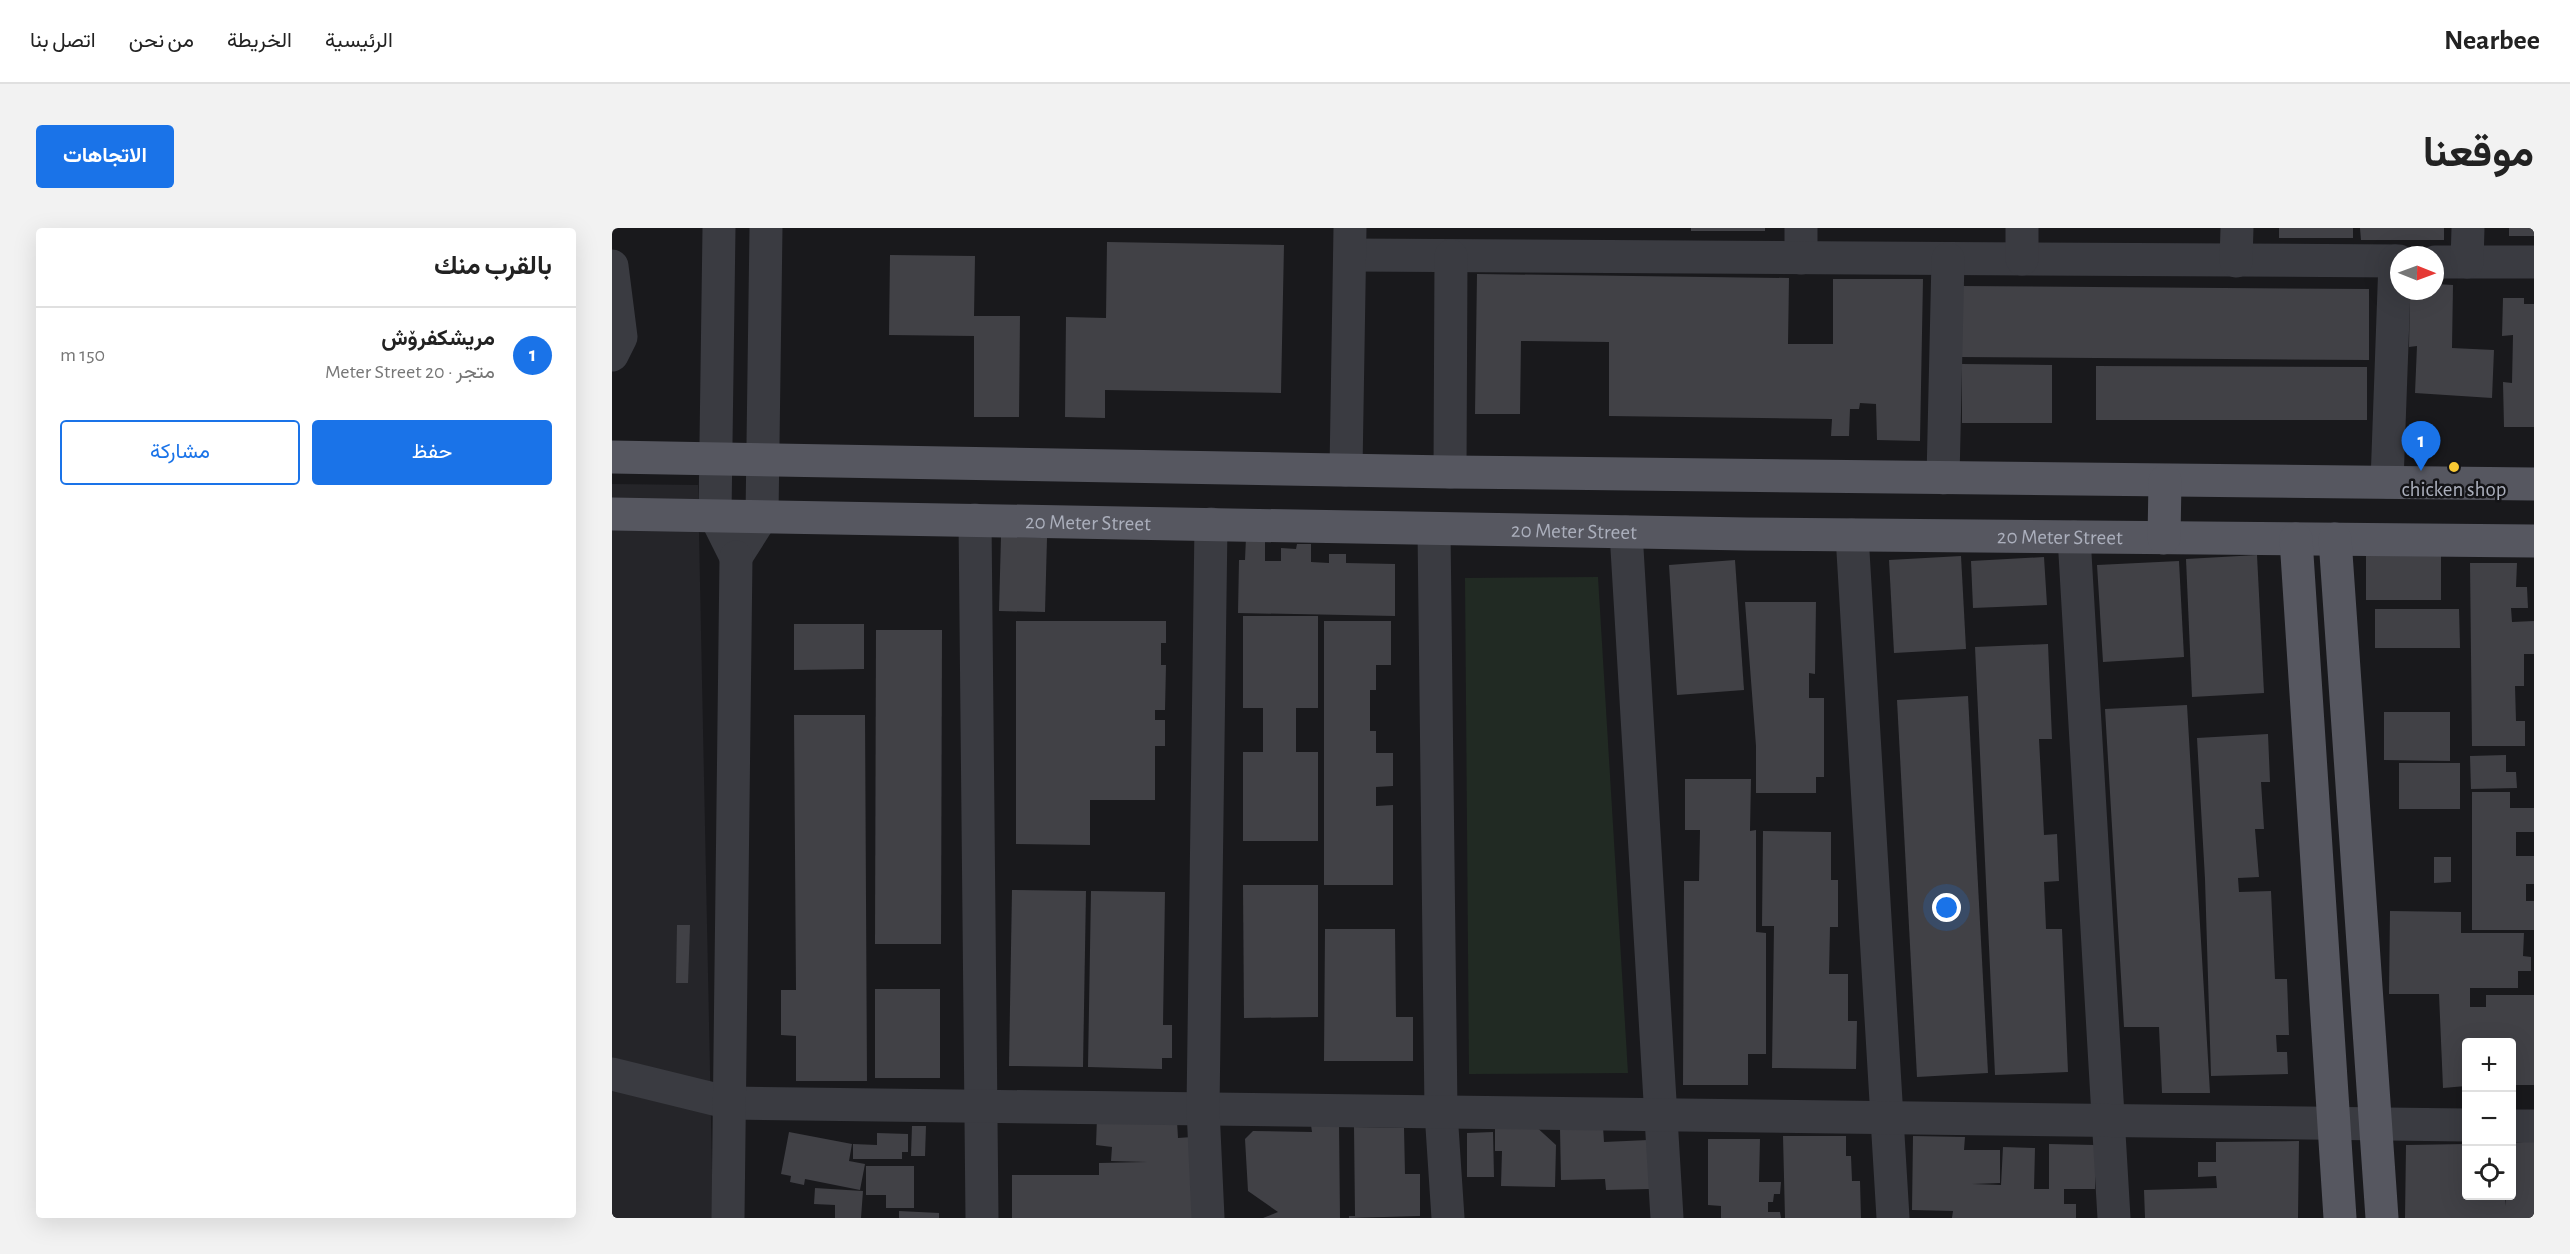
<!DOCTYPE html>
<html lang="ar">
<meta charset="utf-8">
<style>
:root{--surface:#fff;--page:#f2f2f2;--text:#222;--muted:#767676;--line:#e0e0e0;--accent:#1a73e8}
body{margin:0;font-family:"Alegreya Sans",Vazirmatn,sans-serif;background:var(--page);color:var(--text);direction:rtl}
.controls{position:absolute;right:18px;bottom:18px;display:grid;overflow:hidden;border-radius:6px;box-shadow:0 6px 24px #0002}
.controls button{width:54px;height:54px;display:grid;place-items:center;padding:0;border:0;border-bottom:2px solid var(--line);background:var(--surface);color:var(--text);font:30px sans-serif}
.compass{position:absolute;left:1778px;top:18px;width:54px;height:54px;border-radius:50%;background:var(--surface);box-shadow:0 6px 24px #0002;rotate:91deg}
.you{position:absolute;left:1335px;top:680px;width:21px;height:21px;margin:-15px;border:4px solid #fff;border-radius:50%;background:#1a73e8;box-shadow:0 0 0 9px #1a73e833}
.badge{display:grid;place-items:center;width:39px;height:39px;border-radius:50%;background:var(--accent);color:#fff;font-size:20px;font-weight:700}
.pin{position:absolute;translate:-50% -50px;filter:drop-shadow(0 2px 3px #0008)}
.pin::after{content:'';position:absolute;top:32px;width:21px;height:18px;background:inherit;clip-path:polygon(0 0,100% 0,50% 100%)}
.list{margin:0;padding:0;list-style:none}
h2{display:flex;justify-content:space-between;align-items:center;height:78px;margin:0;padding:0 24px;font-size:26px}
h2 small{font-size:20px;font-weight:400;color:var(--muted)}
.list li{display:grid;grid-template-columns:39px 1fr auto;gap:18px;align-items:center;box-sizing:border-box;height:96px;padding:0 24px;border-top:2px solid var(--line)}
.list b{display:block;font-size:22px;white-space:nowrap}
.list p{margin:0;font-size:20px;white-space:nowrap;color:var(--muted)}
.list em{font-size:20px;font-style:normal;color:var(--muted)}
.actions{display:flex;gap:12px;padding:18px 24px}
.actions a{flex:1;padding:14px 0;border:2px solid var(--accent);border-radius:6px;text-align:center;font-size:21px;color:var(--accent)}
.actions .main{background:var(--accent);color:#fff}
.icon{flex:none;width:33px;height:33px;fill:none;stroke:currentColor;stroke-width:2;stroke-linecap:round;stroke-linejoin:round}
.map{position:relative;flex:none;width:1922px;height:990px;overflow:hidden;direction:ltr;border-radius:6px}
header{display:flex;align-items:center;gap:36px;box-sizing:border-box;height:84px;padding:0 30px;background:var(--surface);border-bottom:2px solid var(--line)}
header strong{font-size:28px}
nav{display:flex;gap:33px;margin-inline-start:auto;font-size:21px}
.intro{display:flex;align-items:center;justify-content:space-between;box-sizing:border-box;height:144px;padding:0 36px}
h1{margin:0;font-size:42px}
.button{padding:15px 27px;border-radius:6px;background:var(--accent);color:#fff;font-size:21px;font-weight:700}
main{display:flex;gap:36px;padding:0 36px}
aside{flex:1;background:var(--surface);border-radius:6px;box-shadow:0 6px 24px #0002}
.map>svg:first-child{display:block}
.built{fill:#252529}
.green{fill:#212a23}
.building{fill:#414146}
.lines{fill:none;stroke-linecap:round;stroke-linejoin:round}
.minor{stroke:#3a3b41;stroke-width:33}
.major{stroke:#565760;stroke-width:33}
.poi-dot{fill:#f9c933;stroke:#141417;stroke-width:2}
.labels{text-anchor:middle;stroke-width:5;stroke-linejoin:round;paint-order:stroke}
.poi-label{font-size:21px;fill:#abafbc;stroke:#141417}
.street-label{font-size:21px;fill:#abafbc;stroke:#141417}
</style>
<header>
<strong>Nearbee</strong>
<nav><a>الرئيسية</a><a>الخريطة</a><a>من نحن</a><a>اتصل بنا</a></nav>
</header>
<div class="intro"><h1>موقعنا</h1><a class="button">الاتجاهات</a></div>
<main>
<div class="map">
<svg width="1922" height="990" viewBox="0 0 1922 990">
<rect width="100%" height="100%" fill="#19191c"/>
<polygon class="built" points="0,256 86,257 101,990 0,990"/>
<polygon class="green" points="986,349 1016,845 857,846 853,350"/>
<g class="building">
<rect x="1079" y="0" width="74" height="3"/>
<rect x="1667" y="0" width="74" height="10"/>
<polygon points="1748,0 1832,0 1832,12 1749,12"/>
<rect x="1897" y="0" width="25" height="8"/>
<polygon points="495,14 672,17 669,165 493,162 493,190 453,189 454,89 494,90"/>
<polygon points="278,27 363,28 362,88 408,88 407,189 362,189 362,108 277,107"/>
<polygon points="865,46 1177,50 1176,116 1221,116 1221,51 1311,51 1308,213 1265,212 1264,176 1248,175 1247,181 1238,181 1237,208 1219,208 1220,191 997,188 997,114 909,113 908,186 863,186"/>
<polygon points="1823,56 1841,57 1840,120 1882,122 1880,170 1803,165 1805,118 1797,119 1798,63 1823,63"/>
<polygon points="1348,58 1757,61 1757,132 1348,129"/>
<polygon points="1891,70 1912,70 1912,76 1922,76 1922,199 1892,199 1891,154 1900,155 1901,107 1890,108"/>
<polygon points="1350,136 1440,137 1440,195 1350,195"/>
<polygon points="1484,138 1755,139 1755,192 1484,192"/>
<polygon points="389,309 435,310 433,384 387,383"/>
<polygon points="634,309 653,310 653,333 669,333 669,320 684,321 685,316 699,316 699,334 717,335 717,326 734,326 734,335 783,336 783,388 626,385 627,332 633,332"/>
<rect x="1754" y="324" width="75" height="48"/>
<polygon points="1645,327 1652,465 1580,469 1574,331"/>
<polygon points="1349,328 1354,421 1282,425 1277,332"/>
<polygon points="1432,329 1435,377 1361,380 1359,333"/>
<polygon points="1123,332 1132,462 1065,467 1057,337"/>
<polygon points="1567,333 1572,429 1491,434 1485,337"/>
<polygon points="1858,335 1905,335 1904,359 1915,359 1916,380 1899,380 1900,394 1922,393 1922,426 1912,426 1912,458 1903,458 1904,493 1913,493 1913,518 1860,518"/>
<polygon points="1133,374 1204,374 1203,446 1197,445 1197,470 1212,470 1212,549 1204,549 1204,565 1144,565 1144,518"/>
<polygon points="1763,381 1847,381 1848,420 1763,420"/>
<polygon points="631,388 706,388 706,480 684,480 684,524 706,524 706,613 631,613 631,524 651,524 651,480 631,480"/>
<polygon points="404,393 554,393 554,415 549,415 549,437 554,437 553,482 543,482 543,492 553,492 553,518 543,518 543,572 478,572 478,617 404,616"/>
<polygon points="712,393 779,393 779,437 764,437 764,462 758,462 758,503 764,503 764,525 781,525 781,558 764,559 764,578 781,577 781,657 712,657"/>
<polygon points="182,396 252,396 252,441 182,442"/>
<polygon points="264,402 330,402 329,716 263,716"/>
<polygon points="1436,416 1440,511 1427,511 1432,607 1445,606 1447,653 1432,654 1434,701 1450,701 1456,844 1383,847 1363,419"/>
<polygon points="1356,468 1376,845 1305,849 1285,472"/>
<polygon points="1575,477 1598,865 1550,865 1547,799 1512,799 1493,481"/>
<polygon points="1772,484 1838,484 1838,533 1772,532"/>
<polygon points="182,487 253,487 255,853 184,853 184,808 169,807 169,762 184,762"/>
<polygon points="1656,506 1658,554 1649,554 1652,601 1643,601 1647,649 1626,650 1627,664 1659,663 1663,751 1675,751 1677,807 1664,807 1665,824 1675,824 1676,846 1599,848 1593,651 1585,510"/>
<polygon points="1894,527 1894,544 1904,544 1905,560 1859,561 1858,528"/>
<rect x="1787" y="535" width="61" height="46"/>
<polygon points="1073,551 1139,551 1138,603 1144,602 1144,704 1154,705 1154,826 1136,826 1136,857 1071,857 1072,653 1087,653 1088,602 1073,602"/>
<polygon points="1860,564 1898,564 1898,580 1922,580 1922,604 1904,604 1904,628 1922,628 1922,656 1914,656 1914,673 1922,673 1922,702 1860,702"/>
<polygon points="1151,603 1219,604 1219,652 1226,652 1226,699 1218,699 1217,746 1236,746 1236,793 1245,793 1244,841 1160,840 1162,698 1150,698"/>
<polygon points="1822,629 1839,629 1839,654 1822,655"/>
<polygon points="631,657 706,657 706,789 632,790"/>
<polygon points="400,662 474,663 471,839 397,838"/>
<polygon points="479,663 553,664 551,797 560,797 560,830 550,830 550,841 476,839"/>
<polygon points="1778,683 1849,684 1849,705 1912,705 1911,728 1919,729 1919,743 1906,743 1906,760 1858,760 1858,779 1874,779 1874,767 1922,767 1922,857 1900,857 1900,814 1854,814 1854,858 1831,860 1827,766 1777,766"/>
<polygon points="65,697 78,697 76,755 64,755"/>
<polygon points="713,701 783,701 784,789 801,789 801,833 712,833"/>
<rect x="263" y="761" width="65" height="89"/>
<polygon points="485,890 565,893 566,910 580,909 580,990 400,990 400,947 487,947 487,935 535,934 499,933 500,919 484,917"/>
<polygon points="883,895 921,896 944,917 943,959 889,958 890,923 883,923"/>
<polygon points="699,897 727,897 728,990 651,990 666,984 636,963 633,911 641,903 700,904"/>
<polygon points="300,898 314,898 313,928 299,928"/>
<polygon points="742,899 792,900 793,946 808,946 808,988 737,990 737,988 743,988"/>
<polygon points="991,899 992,914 1036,912 1038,961 994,962 993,951 949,952 948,901"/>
<polygon points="177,904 240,916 237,933 253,936 248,962 193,951 192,957 178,954 179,948 169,946"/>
<polygon points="881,904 882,949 855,949 855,905"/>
<polygon points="265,905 296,906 296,924 290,924 290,931 241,931 241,916 265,917"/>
<polygon points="1171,908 1234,908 1234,928 1239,928 1240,953 1248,953 1249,990 1173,990"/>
<polygon points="1301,908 1353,909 1352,922 1388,922 1388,955 1360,956 1389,957 1391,919 1423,920 1422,961 1437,961 1437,916 1483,917 1483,961 1452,961 1452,976 1464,976 1464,990 1340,990 1341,983 1300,982"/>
<polygon points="1096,911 1148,911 1147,954 1169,954 1168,966 1162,966 1161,974 1156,974 1156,984 1168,984 1169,990 1109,990 1109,978 1096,977"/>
<polygon points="1687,913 1686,990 1533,990 1532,962 1605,960 1604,948 1586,949 1586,934 1604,934 1604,914"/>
<polygon points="1922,913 1922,990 1793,990 1794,917 1854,916 1854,968 1893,968 1894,978 1894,968 1900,968 1900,915"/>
<polygon points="254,938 302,938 302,980 274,980 274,967 254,967"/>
<polygon points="203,960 251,963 249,990 223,990 223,977 202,976"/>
<polygon points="287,983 327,985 327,990 287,990"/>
</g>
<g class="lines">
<g class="minor">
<polyline points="107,0 103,287 124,329 150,288 154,0"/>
<polyline points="1189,0 1189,30"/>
<polyline points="738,27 1787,33"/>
<polyline points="1410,31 1410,0"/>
<polyline points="1624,33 1625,0"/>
<polyline points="1823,34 1922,34"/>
<polyline points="1855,34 1856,0"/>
<polyline points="0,38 9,109 0,127"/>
<polyline points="734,242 738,0"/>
<polyline points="838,244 839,28"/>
<polyline points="1331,250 1336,31"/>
<polyline points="1775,254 1783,33"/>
<polyline points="363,292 370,990"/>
<polyline points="822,301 829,884 836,990"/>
<polyline points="1014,304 1055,990"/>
<polyline points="1240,307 1281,990"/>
<polyline points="1462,309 1502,990"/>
<polyline points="0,846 118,875 1854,897"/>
<polyline points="1900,898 1922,898"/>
<polyline points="116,990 124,329"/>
<polyline points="596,990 591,881 599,296"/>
</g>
<g class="major">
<polyline points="0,229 838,244 1922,256"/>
<path id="s1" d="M 0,286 L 1135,306 L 1922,313"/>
<polyline points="1552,310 1553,253"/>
<polyline points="1684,311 1728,990"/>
<polyline points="1723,311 1770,990"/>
</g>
</g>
<circle class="poi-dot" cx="1842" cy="239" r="6"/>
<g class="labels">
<g class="poi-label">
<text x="1842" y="268">chicken shop</text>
</g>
<g class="street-label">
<text dy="7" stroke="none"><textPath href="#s1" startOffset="476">20 Meter Street</textPath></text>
<text dy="7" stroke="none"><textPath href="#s1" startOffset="962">20 Meter Street</textPath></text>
<text dy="7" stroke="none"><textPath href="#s1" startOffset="1448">20 Meter Street</textPath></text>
</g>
</g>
</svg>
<div class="controls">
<button>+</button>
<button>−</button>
<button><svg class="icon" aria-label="locate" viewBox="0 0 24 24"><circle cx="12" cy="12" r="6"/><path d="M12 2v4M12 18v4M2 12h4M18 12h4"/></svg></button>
</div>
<svg class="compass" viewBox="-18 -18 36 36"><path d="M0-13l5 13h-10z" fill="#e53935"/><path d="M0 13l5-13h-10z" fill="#767676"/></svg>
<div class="you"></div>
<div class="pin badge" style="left:1809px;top:243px">1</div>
</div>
<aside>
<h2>بالقرب منك<small></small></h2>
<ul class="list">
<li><span class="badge">1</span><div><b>مریشکفرۆش</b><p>متجر · 20 Meter Street</p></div><em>150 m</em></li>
</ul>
<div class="actions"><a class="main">حفظ</a><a>مشاركة</a></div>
</aside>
</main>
